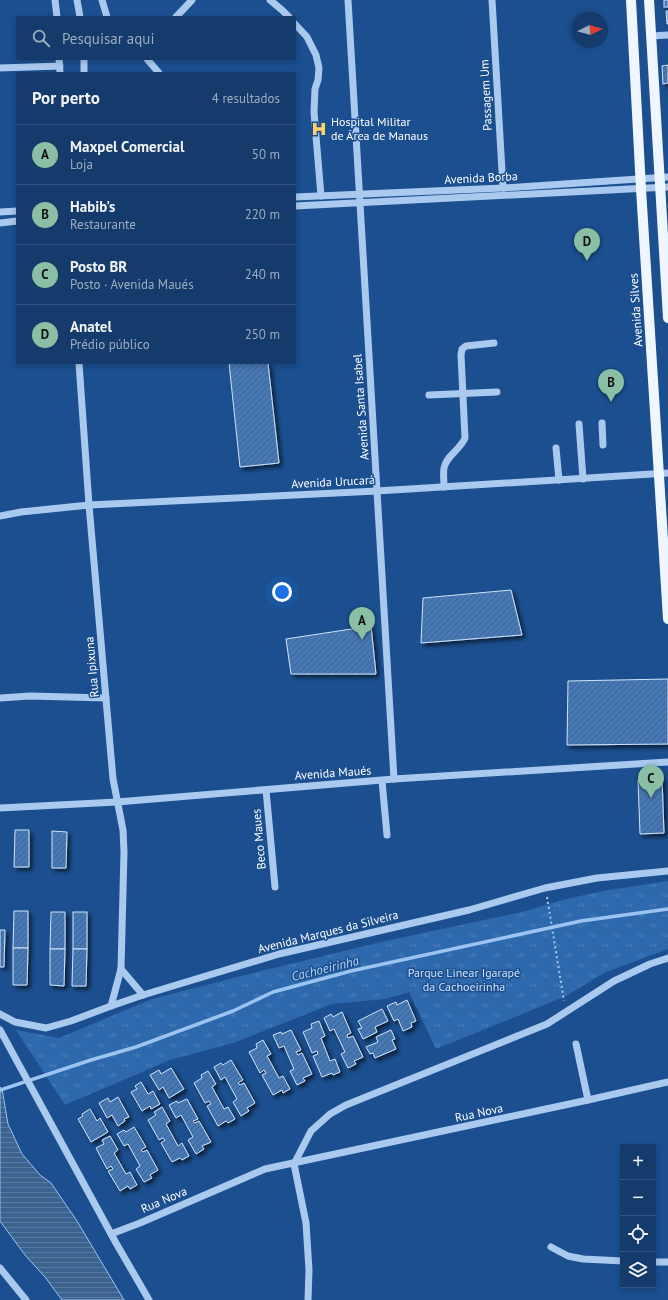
<!DOCTYPE html>
<html lang="pt">
<meta charset="utf-8">
<style>
:root{--surface:#143b6b;--page:#214673;--text:#f1f3f6;--muted:#9dadc1;--line:#33557e;--accent:#8abfa5}
body{margin:0;font-family:"PT Sans",sans-serif;background:var(--page);color:var(--text)}
.controls{position:absolute;right:12px;bottom:12px;display:grid;overflow:hidden;border-radius:0px;box-shadow:0 2px 6px #0003}
.controls button{width:36px;height:36px;display:grid;place-items:center;padding:0;border:0;border-bottom:1px solid var(--line);background:var(--surface);color:var(--text);font:20px sans-serif}
.compass{position:absolute;left:572px;top:12px;width:36px;height:36px;border-radius:50%;background:var(--surface);box-shadow:0 2px 6px #0003;rotate:84deg}
.you{position:absolute;left:282px;top:592px;width:14px;height:14px;margin:-10px;border:3px solid #fff;border-radius:50%;background:#1a73e8;box-shadow:0 0 0 6px #1a73e833}
.badge{display:grid;place-items:center;width:26px;height:26px;border-radius:50%;background:var(--accent);color:#111;font-size:13px;font-weight:700}
.pin{position:absolute;translate:-50% -33px;filter:drop-shadow(0 1px 2px #0008)}
.pin::after{content:'';position:absolute;top:21px;width:14px;height:12px;background:inherit;clip-path:polygon(0 0,100% 0,50% 100%)}
.list{margin:0;padding:0;list-style:none}
h2{display:flex;justify-content:space-between;align-items:center;height:52px;margin:0;padding:0 16px;font-size:17px}
h2 small{font-size:13px;font-weight:400;color:var(--muted)}
.list li{display:grid;grid-template-columns:26px 1fr auto;gap:12px;align-items:center;box-sizing:border-box;height:60px;padding:0 16px;border-top:1px solid var(--line)}
.list b{display:block;font-size:15px;white-space:nowrap}
.list p{margin:0;font-size:13px;white-space:nowrap;color:var(--muted)}
.list em{font-size:13px;font-style:normal;color:var(--muted)}
.icon{flex:none;width:22px;height:22px;fill:none;stroke:currentColor;stroke-width:2;stroke-linecap:round;stroke-linejoin:round}
.map{position:relative;flex:none;width:668px;height:1300px;overflow:hidden}
.search{position:absolute;background:var(--surface);box-shadow:0 2px 6px #0003;left:16px;top:16px;width:280px;height:44px;display:flex;align-items:center;gap:10px;box-sizing:border-box;padding:0 14px;border-radius:0px;color:var(--muted);font-size:15px}
.panel{position:absolute;background:var(--surface);box-shadow:0 2px 6px #0003;left:16px;top:72px;width:280px;height:292px;border-radius:0px}
.map>svg:first-child{display:block}
.park{fill:url(#park-tufts)}
.water{fill:url(#water-rules);stroke:#9cc4f0}
.lines{fill:none;stroke-linecap:round;stroke-linejoin:round}
.stream{stroke:#9cc4f0;stroke-width:3.5}
.building{fill:url(#building-hatch);stroke:#cfe3fa;filter:url(#shadow)}
.path{stroke:#a9c9ee;stroke-width:2;stroke-dasharray:2 3;stroke-linecap:butt}
.minor{stroke:#a9c9ee;stroke-width:7}
.major{stroke:#f0f6ff;stroke-width:10}
.labels{text-anchor:middle;stroke-width:3;stroke-linejoin:round;paint-order:stroke}
.street-label{font-size:12px;fill:#fff;stroke:#1b4f8f}
.poi-label{font-size:12px;fill:#fff;stroke:#1b4f8f;text-anchor:start}
.park-label{font-size:12px;fill:#cfe3fa;stroke:#1b4f8f}
.water-label{font-size:13px;font-style:italic;fill:#b5d3f5;stroke:#1b4f8f}
</style>
<div class="map">
<svg width="668" height="1300" viewBox="0 0 668 1300">
<defs>
<pattern id="park-tufts" width="24" height="20" patternUnits="userSpaceOnUse"><rect width="24" height="20" fill="#2e69ad"/><path d="M3 7l-1-3M5 7V3M7 7l1-3M15 17l-1-3M17 17v-4M19 17l1-3" fill="none" stroke="#4d80b9"/></pattern>
<pattern id="water-rules" width="6" height="5" patternUnits="userSpaceOnUse"><rect width="6" height="5" fill="#3c6290"/><path d="M0 2.5h6" fill="none" stroke="#597aa1"/></pattern>
<pattern id="building-hatch" width="6" height="6" patternUnits="userSpaceOnUse"><rect width="6" height="6" fill="#4478b7"/><path d="M-1 1l2-2M0 6l6-6M5 7l2-2" fill="none" stroke="#486282"/></pattern>
<filter id="shadow"><feDropShadow dx="3" dy="3" stdDeviation="2" flood-color="#0009"/></filter>
</defs>
<rect width="100%" height="100%" fill="#1b4f8f"/>
<polygon class="park" points="668,881 668,949 606,972 564,997 436,1049 409,992 385,999 332,1004 233,1043 170,1060 65,1105 16,1030 59,1038 152,999 241,976 390,940 526,911 566,899 603,891"/>
<polygon class="water" points="0,1087 2,1089 8,1124 22,1154 40,1175 51,1183 77,1221 124,1300 62,1300 45,1277 25,1255 0,1221"/>
<g class="lines">
<polyline class="stream" points="0,1090 91,1060 136,1047 233,1011 273,992 351,971 581,921 668,909"/>
</g>
<g class="building">
<rect x="664" y="0" width="4" height="7"/>
<polygon points="666,11 668,11 668,24 667,24"/>
<polygon points="668,65 668,83 663,84 662,66"/>
<polygon points="229,363 268,363 279,463 240,467"/>
<polygon points="511,590 522,635 421,643 423,598"/>
<polygon points="371,626 376,674 291,674 286,639"/>
<polygon points="668,679 668,744 567,745 568,681"/>
<polygon points="654,774 662,778 664,833 640,834 638,780 647,775"/>
<polygon points="15,830 29,830 29,867 14,867"/>
<polygon points="52,831 67,832 66,868 52,868"/>
<polygon points="14,911 28,911 28,948 13,948"/>
<polygon points="51,912 65,912 65,949 50,949"/>
<rect x="73" y="912" width="14" height="37"/>
<polygon points="0,930 5,930 4,967 0,967"/>
<polygon points="13,948 28,948 27,985 13,985"/>
<polygon points="50,949 65,949 64,986 50,985"/>
<polygon points="73,949 87,949 86,986 72,986"/>
<polygon points="407,1000 416,1021 411,1023 412,1027 403,1031 398,1019 394,1021 387,1006 396,1002 397,1005"/>
<polygon points="382,1009 388,1021 375,1027 377,1032 363,1039 358,1029 362,1028 358,1021"/>
<polygon points="342,1012 351,1033 347,1035 348,1038 353,1036 363,1057 354,1061 356,1064 348,1068 341,1054 345,1052 334,1029 330,1031 324,1018 331,1014 333,1017"/>
<polygon points="319,1021 325,1036 321,1038 330,1061 335,1059 340,1072 333,1075 332,1073 322,1077 313,1056 318,1054 317,1051 312,1053 303,1032 312,1028 311,1024"/>
<polygon points="291,1030 301,1050 296,1052 298,1055 302,1053 312,1074 303,1078 305,1081 297,1085 290,1071 294,1069 284,1046 279,1048 273,1035 281,1032 282,1034"/>
<polygon points="391,1030 395,1039 392,1040 396,1049 375,1058 373,1053 370,1054 366,1047 378,1042 376,1037"/>
<polygon points="263,1040 271,1054 267,1056 279,1078 283,1076 290,1089 283,1093 282,1090 273,1095 262,1075 266,1073 264,1070 260,1073 249,1052 257,1048 256,1044"/>
<polygon points="231,1060 243,1080 238,1083 240,1085 244,1083 255,1103 247,1108 249,1111 241,1116 233,1102 237,1099 225,1077 221,1080 214,1067 221,1063 223,1065"/>
<polygon points="171,1068 184,1089 169,1098 163,1087 159,1090 150,1075 159,1070 161,1074"/>
<polygon points="208,1071 216,1084 212,1087 224,1109 228,1107 235,1119 228,1123 226,1121 218,1126 207,1106 211,1104 209,1101 205,1103 194,1083 202,1078 201,1075"/>
<polygon points="141,1082 148,1094 153,1091 160,1104 151,1109 150,1106 142,1111 131,1092 137,1089 135,1086"/>
<polygon points="118,1097 129,1117 124,1119 125,1121 118,1126 112,1115 107,1118 99,1103 108,1098 110,1102"/>
<polygon points="187,1099 198,1119 193,1121 195,1123 199,1121 211,1142 202,1146 204,1149 196,1154 188,1140 193,1137 181,1115 176,1118 169,1105 177,1101 178,1103"/>
<polygon points="162,1107 170,1121 166,1124 178,1146 182,1143 189,1156 182,1160 180,1158 172,1162 161,1143 165,1140 163,1138 159,1140 148,1120 156,1115 154,1112"/>
<polygon points="90,1109 97,1121 100,1118 108,1132 91,1142 78,1119 83,1116 82,1114"/>
<polygon points="134,1127 146,1147 141,1150 143,1152 147,1150 158,1170 150,1175 152,1178 144,1182 136,1169 140,1166 128,1144 124,1146 117,1134 124,1130 126,1132"/>
<polygon points="110,1136 118,1150 114,1153 126,1174 130,1172 137,1185 130,1189 128,1186 120,1191 108,1171 113,1169 111,1166 107,1169 96,1148 104,1144 102,1140"/>
</g>
<g class="lines">
<polyline class="path" points="547,897 564,1001"/>
<g class="minor">
<polyline points="55,0 57,17"/>
<polyline points="77,0 80,17"/>
<polyline points="102,0 107,17"/>
<polyline points="270,0 282,10 289,17"/>
<polyline points="348,0 394,779"/>
<polyline points="492,0 503,188"/>
<polyline points="176,17 192,0"/>
<polyline points="295,24 307,37 316,55 319,68 318,80 315,89 314,112 321,196"/>
<polyline points="651,36 668,35"/>
<polyline points="59,59 60,73"/>
<polyline points="147,59 159,73"/>
<polyline points="0,68 60,66"/>
<polyline points="84,73 84,59"/>
<polyline points="295,197 503,188 668,177"/>
<polyline points="295,206 668,187"/>
<polyline points="0,212 17,211"/>
<polyline points="0,223 17,221"/>
<polyline points="79,363 89,505 113,779 123,830 124,852 121,969 111,1006"/>
<polyline points="429,395 497,392"/>
<polyline points="602,423 603,445"/>
<polyline points="579,424 583,479"/>
<polyline points="556,448 559,480"/>
<path d="M 444,487 C 444,481 443,474 444,468 C 446,456 460,450 465,438 L 461,355 L 462,349 L 466,346 L 494,343"/>
<polyline points="0,516 21,512 89,505 377,491 668,473"/>
<polyline points="0,698 30,696 106,698"/>
<polyline points="382,781 387,835"/>
<polyline points="266,790 275,887"/>
<polyline points="0,808 117,802 394,779 668,762"/>
<polyline points="121,969 143,995"/>
<polyline points="0,1014 15,1022 46,1028 71,1021 111,1006 143,995 279,954 469,910 545,888 597,878 668,871"/>
<polyline points="0,1030 116,1243 149,1300"/>
<polyline points="576,1044 588,1100"/>
<polyline points="294,1164 311,1131 330,1114 346,1105 547,1024 614,981 650,964 668,958"/>
<polyline points="294,1164 306,1223 309,1270 308,1300"/>
<polyline points="111,1234 140,1223 265,1169 588,1100 668,1082"/>
<polyline points="551,1247 568,1256 583,1259 623,1261"/>
<polyline points="653,1262 668,1262"/>
<polyline points="0,1268 26,1300"/>
</g>
<g class="major">
<polyline points="631,0 641,189 668,619"/>
<polyline points="649,0 668,318"/>
</g>
</g>
<defs>
<g id="hospital-bare" transform="scale(1.2)"><path d="M-5-5h3v3.5h4V-5h3V5h-3V1.5h-4V5h-3Z" fill="#ffd166" stroke="#1b4f8f" stroke-width="2.5" paint-order="stroke"/></g>
</defs>
<g fill-rule="evenodd">
<use href="#hospital-bare" x="319" y="129"/>
</g>
<g class="labels">
<g class="street-label">
<text transform="translate(486 95) rotate(-93)" y="4">Passagem Um</text>
<text transform="translate(481 178) rotate(-3)" y="4">Avenida Borba</text>
<text transform="translate(636 310) rotate(-94)" y="4">Avenida Silves</text>
<text transform="translate(361 407) rotate(-94)" y="4">Avenida Santa Isabel</text>
<text transform="translate(333 482) rotate(-3)" y="4">Avenida Urucará</text>
<text transform="translate(92 667) rotate(-95)" y="4">Rua Ipixuna</text>
<text transform="translate(333 773) rotate(-4)" y="4">Avenida Maués</text>
<text transform="translate(259 839) rotate(-95)" y="4">Beco Maues</text>
<text transform="translate(328 932) rotate(-14)" y="4">Avenida Marques da Silveira</text>
<text transform="translate(479 1113) rotate(-12)" y="4">Rua Nova</text>
<text transform="translate(164 1200) rotate(-23)" y="4">Rua Nova</text>
</g>
<g class="poi-label">
<text x="331" y="126">Hospital Militar<tspan x="331" dy="14">de Área de Manaus</tspan></text>
</g>
<g class="park-label">
<text x="464" y="977">Parque Linear Igarapé<tspan x="464" dy="14">da Cachoeirinha</tspan></text>
</g>
<g class="water-label">
<text transform="translate(325 968) rotate(-14)" y="5">Cachoeirinha</text>
</g>
</g>
</svg>
<div class="controls">
<button>+</button>
<button>−</button>
<button><svg class="icon" aria-label="locate" viewBox="0 0 24 24"><circle cx="12" cy="12" r="6"/><path d="M12 2v4M12 18v4M2 12h4M18 12h4"/></svg></button>
<button><svg class="icon" aria-label="layers" viewBox="0 0 24 24"><path d="M12 4l9 5-9 5-9-5zM3 14l9 5 9-5"/></svg></button>
</div>
<svg class="compass" viewBox="-18 -18 36 36"><path d="M0-13l5 13h-10z" fill="#e53935"/><path d="M0 13l5-13h-10z" fill="#9dadc1"/></svg>
<div class="you"></div>
<div class="pin badge" style="left:362px;top:640px">A</div>
<div class="pin badge" style="left:611px;top:402px">B</div>
<div class="pin badge" style="left:651px;top:798px">C</div>
<div class="pin badge" style="left:587px;top:261px">D</div>
<div class="search"><svg class="icon" aria-label="search" viewBox="0 0 24 24"><circle cx="10" cy="10" r="6"/><path d="M15 15l6 6"/></svg>Pesquisar aqui</div>
<section class="panel">
<h2>Por perto<small>4 resultados</small></h2>
<ul class="list">
<li><span class="badge">A</span><div><b>Maxpel Comercial</b><p>Loja</p></div><em>50 m</em></li>
<li><span class="badge">B</span><div><b>Habib's</b><p>Restaurante</p></div><em>220 m</em></li>
<li><span class="badge">C</span><div><b>Posto BR</b><p>Posto · Avenida Maués</p></div><em>240 m</em></li>
<li><span class="badge">D</span><div><b>Anatel</b><p>Prédio público</p></div><em>250 m</em></li>
</ul>
</section>
</div>
